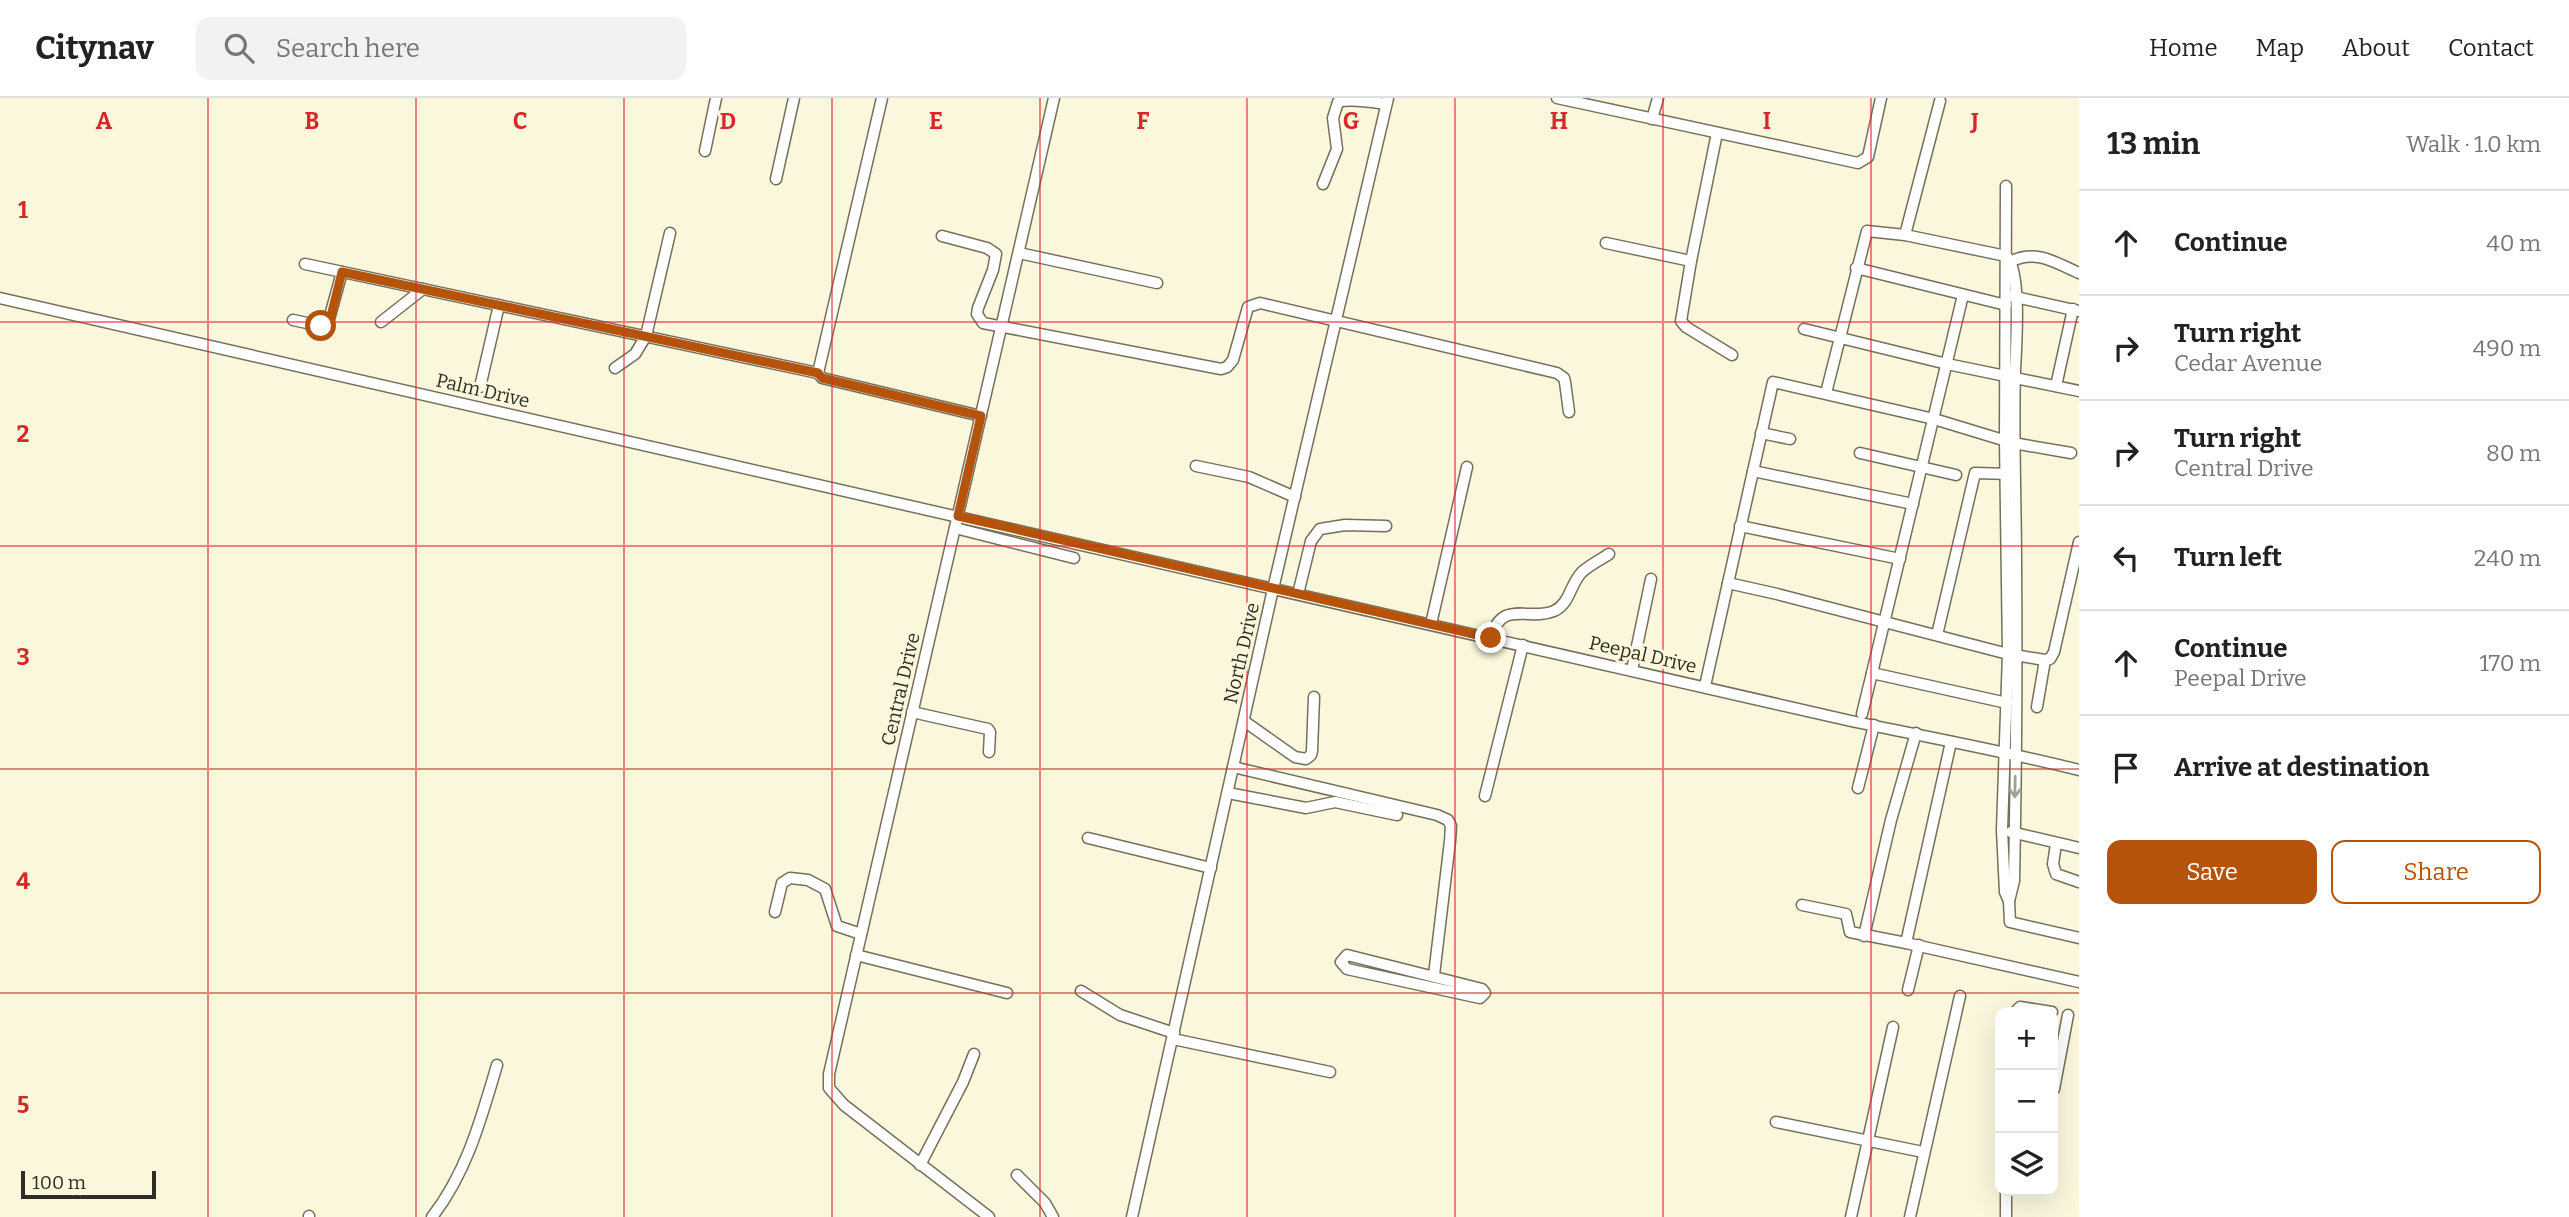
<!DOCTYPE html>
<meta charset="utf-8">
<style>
:root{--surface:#fff;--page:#f2f2f2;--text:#222;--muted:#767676;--line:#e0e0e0;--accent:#b45309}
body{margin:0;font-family:Bitter,serif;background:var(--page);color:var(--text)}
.controls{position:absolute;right:21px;bottom:21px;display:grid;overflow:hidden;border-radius:14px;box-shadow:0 7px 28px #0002}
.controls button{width:63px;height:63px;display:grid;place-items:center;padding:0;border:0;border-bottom:2px solid var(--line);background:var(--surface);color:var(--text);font:35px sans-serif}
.scale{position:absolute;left:21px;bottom:18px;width:135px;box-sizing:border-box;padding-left:7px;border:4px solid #2e2d23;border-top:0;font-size:19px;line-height:24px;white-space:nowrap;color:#2e2d23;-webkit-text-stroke:5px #fbf7dd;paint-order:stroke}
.stop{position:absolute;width:21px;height:21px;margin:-16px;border:5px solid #b45309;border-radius:50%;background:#fff}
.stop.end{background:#b45309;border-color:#fff;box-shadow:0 2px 7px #0008}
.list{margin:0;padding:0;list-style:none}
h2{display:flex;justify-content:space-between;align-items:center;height:91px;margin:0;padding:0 28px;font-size:30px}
h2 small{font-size:23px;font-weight:400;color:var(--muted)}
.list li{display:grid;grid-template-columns:46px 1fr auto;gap:21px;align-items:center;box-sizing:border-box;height:105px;padding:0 28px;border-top:2px solid var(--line)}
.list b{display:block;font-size:26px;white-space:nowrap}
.list p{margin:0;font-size:23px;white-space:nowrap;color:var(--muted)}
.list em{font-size:23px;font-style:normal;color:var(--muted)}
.actions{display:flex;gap:14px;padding:21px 28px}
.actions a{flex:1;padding:16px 0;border:2px solid var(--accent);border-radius:14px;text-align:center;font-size:24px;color:var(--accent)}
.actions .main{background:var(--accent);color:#fff}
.icon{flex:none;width:38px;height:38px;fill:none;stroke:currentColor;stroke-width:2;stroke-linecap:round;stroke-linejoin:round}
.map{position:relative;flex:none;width:2079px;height:1119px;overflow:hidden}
header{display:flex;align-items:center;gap:42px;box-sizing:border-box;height:98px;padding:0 35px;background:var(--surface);border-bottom:2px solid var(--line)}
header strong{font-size:33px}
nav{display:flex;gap:38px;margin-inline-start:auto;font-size:24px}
.search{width:490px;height:63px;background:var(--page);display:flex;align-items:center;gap:18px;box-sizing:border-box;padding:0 24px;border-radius:14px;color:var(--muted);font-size:26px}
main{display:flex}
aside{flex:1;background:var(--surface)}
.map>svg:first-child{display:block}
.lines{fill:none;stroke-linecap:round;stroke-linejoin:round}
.minor-casing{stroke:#74705a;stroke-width:13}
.minor{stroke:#fff;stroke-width:10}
.oneway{stroke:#a1a09c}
.route{stroke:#b45309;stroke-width:9}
.grid{fill:none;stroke:#d62828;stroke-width:2;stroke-opacity:0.55}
.labels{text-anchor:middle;stroke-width:6;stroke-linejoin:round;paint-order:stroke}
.street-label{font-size:19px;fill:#2e2d23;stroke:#fbf7dd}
.grid-label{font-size:23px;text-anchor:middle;font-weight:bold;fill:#d62828;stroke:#fbf7dd;stroke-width:6;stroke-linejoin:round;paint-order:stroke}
</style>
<header>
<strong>Citynav</strong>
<div class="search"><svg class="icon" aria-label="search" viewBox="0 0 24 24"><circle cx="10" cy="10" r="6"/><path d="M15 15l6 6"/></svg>Search here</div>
<nav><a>Home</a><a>Map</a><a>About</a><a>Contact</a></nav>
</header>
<main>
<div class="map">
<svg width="2079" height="1119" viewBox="0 0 2079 1119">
<rect width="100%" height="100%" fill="#fbf7dd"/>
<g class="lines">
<g class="minor-casing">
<g id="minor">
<polyline points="1557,0 1858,65 1868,59 1881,0"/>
<polyline points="1652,21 1658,0"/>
<polyline points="1717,35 1691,163 1681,223 1686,229 1732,257"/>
<polyline points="705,53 716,0"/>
<polyline points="776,81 794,0"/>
<path d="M 1323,86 L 1337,51 L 1333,20 L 1338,4 C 1350,0 1372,4 1386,6"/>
<polyline points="2006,88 2005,343 2008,556 2002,732 2005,794 2009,803 2010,824 2079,840"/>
<polyline points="1905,137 1940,3"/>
<polyline points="942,138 987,150 996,156 993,172 978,210 977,216 983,225 1221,271 1227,269 1233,262 1248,209 1260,205 1557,275 1564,280 1565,284 1569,314"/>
<polyline points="1606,145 1691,163"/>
<polyline points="1019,155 1157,185"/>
<path d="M 2012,163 C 2036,151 2056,165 2079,175"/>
<polyline points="305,166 818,275 822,280 981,318"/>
<polyline points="1856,170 2006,207"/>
<polyline points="2011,198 2078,213"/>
<path d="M 0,200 L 1851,623 C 1927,639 2004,653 2079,672"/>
<polyline points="293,222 321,228 328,225 342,174"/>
<polyline points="381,224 423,191"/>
<polyline points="1804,231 1947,266 2079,293"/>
<polyline points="615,270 635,256 646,238 670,135"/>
<polyline points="818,275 882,0"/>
<polyline points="2056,288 2073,211"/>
<polyline points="480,289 499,207"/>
<path d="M 1826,295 L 1867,133 L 1905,137 L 2006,158 C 2022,171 2016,250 2015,272 C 2013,338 2016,403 2016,469 C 2017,574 2016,679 2014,783 L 2009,803"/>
<polyline points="1761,335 1790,341"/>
<polyline points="1860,355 1956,377"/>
<polyline points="1196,368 1249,379 1295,399"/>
<polyline points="1753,373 1913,406"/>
<polyline points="1740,428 1900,461"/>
<polyline points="955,430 1074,460"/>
<polyline points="1728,485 1777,496 2008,556 2045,562 2050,561 2054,554 2079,444"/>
<polyline points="1298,496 1311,443 1320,431 1345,427 1386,428"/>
<polyline points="1431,526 1467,369"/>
<polyline points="1937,537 1975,375 2011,376"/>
<path d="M 1491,540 C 1502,500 1528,524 1554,513 C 1570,506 1570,486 1582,474 C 1590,467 1600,462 1609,456"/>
<polyline points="1632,572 1651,481"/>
<polyline points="1872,575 1963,197"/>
<polyline points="1705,588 1773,284 1934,321 2013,345 2071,355"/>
<polyline points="2037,609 2045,562"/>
<polyline points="912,614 988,631 990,634 989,654"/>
<polyline points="1862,616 1872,575 2007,605"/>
<polyline points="1244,623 1295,659 1306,661 1311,657 1312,653 1314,599"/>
<polyline points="1951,644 1906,845 2079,884"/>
<polyline points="1233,669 1437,717 1448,722 1451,728 1450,743 1434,877"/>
<polyline points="1858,690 1874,627"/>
<polyline points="1228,695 1306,710 1335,704 1397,717"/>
<polyline points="1485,698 1523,547"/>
<polyline points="2011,734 2079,750"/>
<polyline points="1088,740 1211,770"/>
<polyline points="2056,746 2053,766 2056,776 2079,784"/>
<polyline points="1802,807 1846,816 1850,834 1906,845"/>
<polyline points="775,814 782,785 790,780 808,782 825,791 837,828 861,836"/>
<polyline points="1864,838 1891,722 1916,635"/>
<polyline points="856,857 1007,895"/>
<polygon points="1347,857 1482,891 1485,895 1480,900 1347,871 1341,864"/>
<polyline points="1908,892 1919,847"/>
<polyline points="1081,893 1120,917 1174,935"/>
<polyline points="2015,914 2020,909 2052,914"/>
<polyline points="1173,941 1330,974"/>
<polyline points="2054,991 2068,917"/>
<polyline points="1776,1024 1923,1054"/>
<polyline points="920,1067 963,984 974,956"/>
<polyline points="1017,1077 1045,1105 1053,1119"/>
<polyline points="309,1119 309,1118"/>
<path d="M 432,1119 C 467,1074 481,1021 497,967"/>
<polyline points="989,1119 844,1007 829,990 829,976 1054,0"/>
<polyline points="1132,1119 1273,491 1388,0"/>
<polyline points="1851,1119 1893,929"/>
<polyline points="1910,1119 1960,898"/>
<polyline points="2006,1119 2006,1093"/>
</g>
</g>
<use href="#minor" class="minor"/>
</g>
<defs><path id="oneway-shaft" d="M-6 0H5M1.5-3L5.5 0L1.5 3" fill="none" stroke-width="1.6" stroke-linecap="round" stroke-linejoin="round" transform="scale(1.75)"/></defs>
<use class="oneway" href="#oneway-shaft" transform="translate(2015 689) rotate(91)"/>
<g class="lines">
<polyline class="route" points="321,228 328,225 330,222 342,174 818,275 822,280 981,318 958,418 1491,540"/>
</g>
<path class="grid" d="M 208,0 L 208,1119M 416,0 L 416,1119M 624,0 L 624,1119M 832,0 L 832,1119M 1040,0 L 1040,1119M 1247,0 L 1247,1119M 1455,0 L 1455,1119M 1663,0 L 1663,1119M 1871,0 L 1871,1119M 0,224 L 2079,224M 0,448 L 2079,448M 0,671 L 2079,671M 0,895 L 2079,895"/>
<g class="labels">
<g class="street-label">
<text transform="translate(483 292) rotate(13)" y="7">Palm Drive</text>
<text transform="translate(1241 555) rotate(-77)" y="7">North Drive</text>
<text transform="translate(1643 556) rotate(13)" y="7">Peepal Drive</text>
<text transform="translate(900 591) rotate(-77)" y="7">Central Drive</text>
</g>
</g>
<g class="grid-label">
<text x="104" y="31">A</text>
<text x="312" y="31">B</text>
<text x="520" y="31">C</text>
<text x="728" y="31">D</text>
<text x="936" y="31">E</text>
<text x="1143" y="31">F</text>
<text x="1351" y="31">G</text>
<text x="1559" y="31">H</text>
<text x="1767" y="31">I</text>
<text x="1975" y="31">J</text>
<text x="23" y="120">1</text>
<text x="23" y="344">2</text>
<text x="23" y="567">3</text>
<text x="23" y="791">4</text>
<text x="23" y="1015">5</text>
</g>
</svg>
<div class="controls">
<button>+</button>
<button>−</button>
<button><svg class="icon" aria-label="layers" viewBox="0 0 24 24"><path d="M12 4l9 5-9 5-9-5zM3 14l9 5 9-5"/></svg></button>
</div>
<div class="scale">100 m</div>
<div class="stop" style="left:321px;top:228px"></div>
<div class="stop end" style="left:1491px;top:540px"></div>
</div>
<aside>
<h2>13 min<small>Walk · 1.0 km</small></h2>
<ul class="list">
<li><svg class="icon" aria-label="ahead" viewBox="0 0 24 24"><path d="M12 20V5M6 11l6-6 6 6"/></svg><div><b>Continue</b></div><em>40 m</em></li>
<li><svg class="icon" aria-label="right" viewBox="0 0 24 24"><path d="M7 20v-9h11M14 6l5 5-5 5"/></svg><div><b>Turn right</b><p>Cedar Avenue</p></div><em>490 m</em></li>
<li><svg class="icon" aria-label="right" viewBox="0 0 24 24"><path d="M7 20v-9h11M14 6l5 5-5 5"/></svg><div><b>Turn right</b><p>Central Drive</p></div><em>80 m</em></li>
<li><svg class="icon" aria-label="left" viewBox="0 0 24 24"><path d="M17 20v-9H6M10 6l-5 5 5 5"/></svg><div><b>Turn left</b></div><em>240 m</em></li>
<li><svg class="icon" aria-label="ahead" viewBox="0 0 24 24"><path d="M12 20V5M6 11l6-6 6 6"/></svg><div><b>Continue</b><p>Peepal Drive</p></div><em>170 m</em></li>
<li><svg class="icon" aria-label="arrive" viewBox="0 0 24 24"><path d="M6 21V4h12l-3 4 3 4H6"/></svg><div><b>Arrive at destination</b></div></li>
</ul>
<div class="actions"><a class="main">Save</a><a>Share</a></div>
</aside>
</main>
